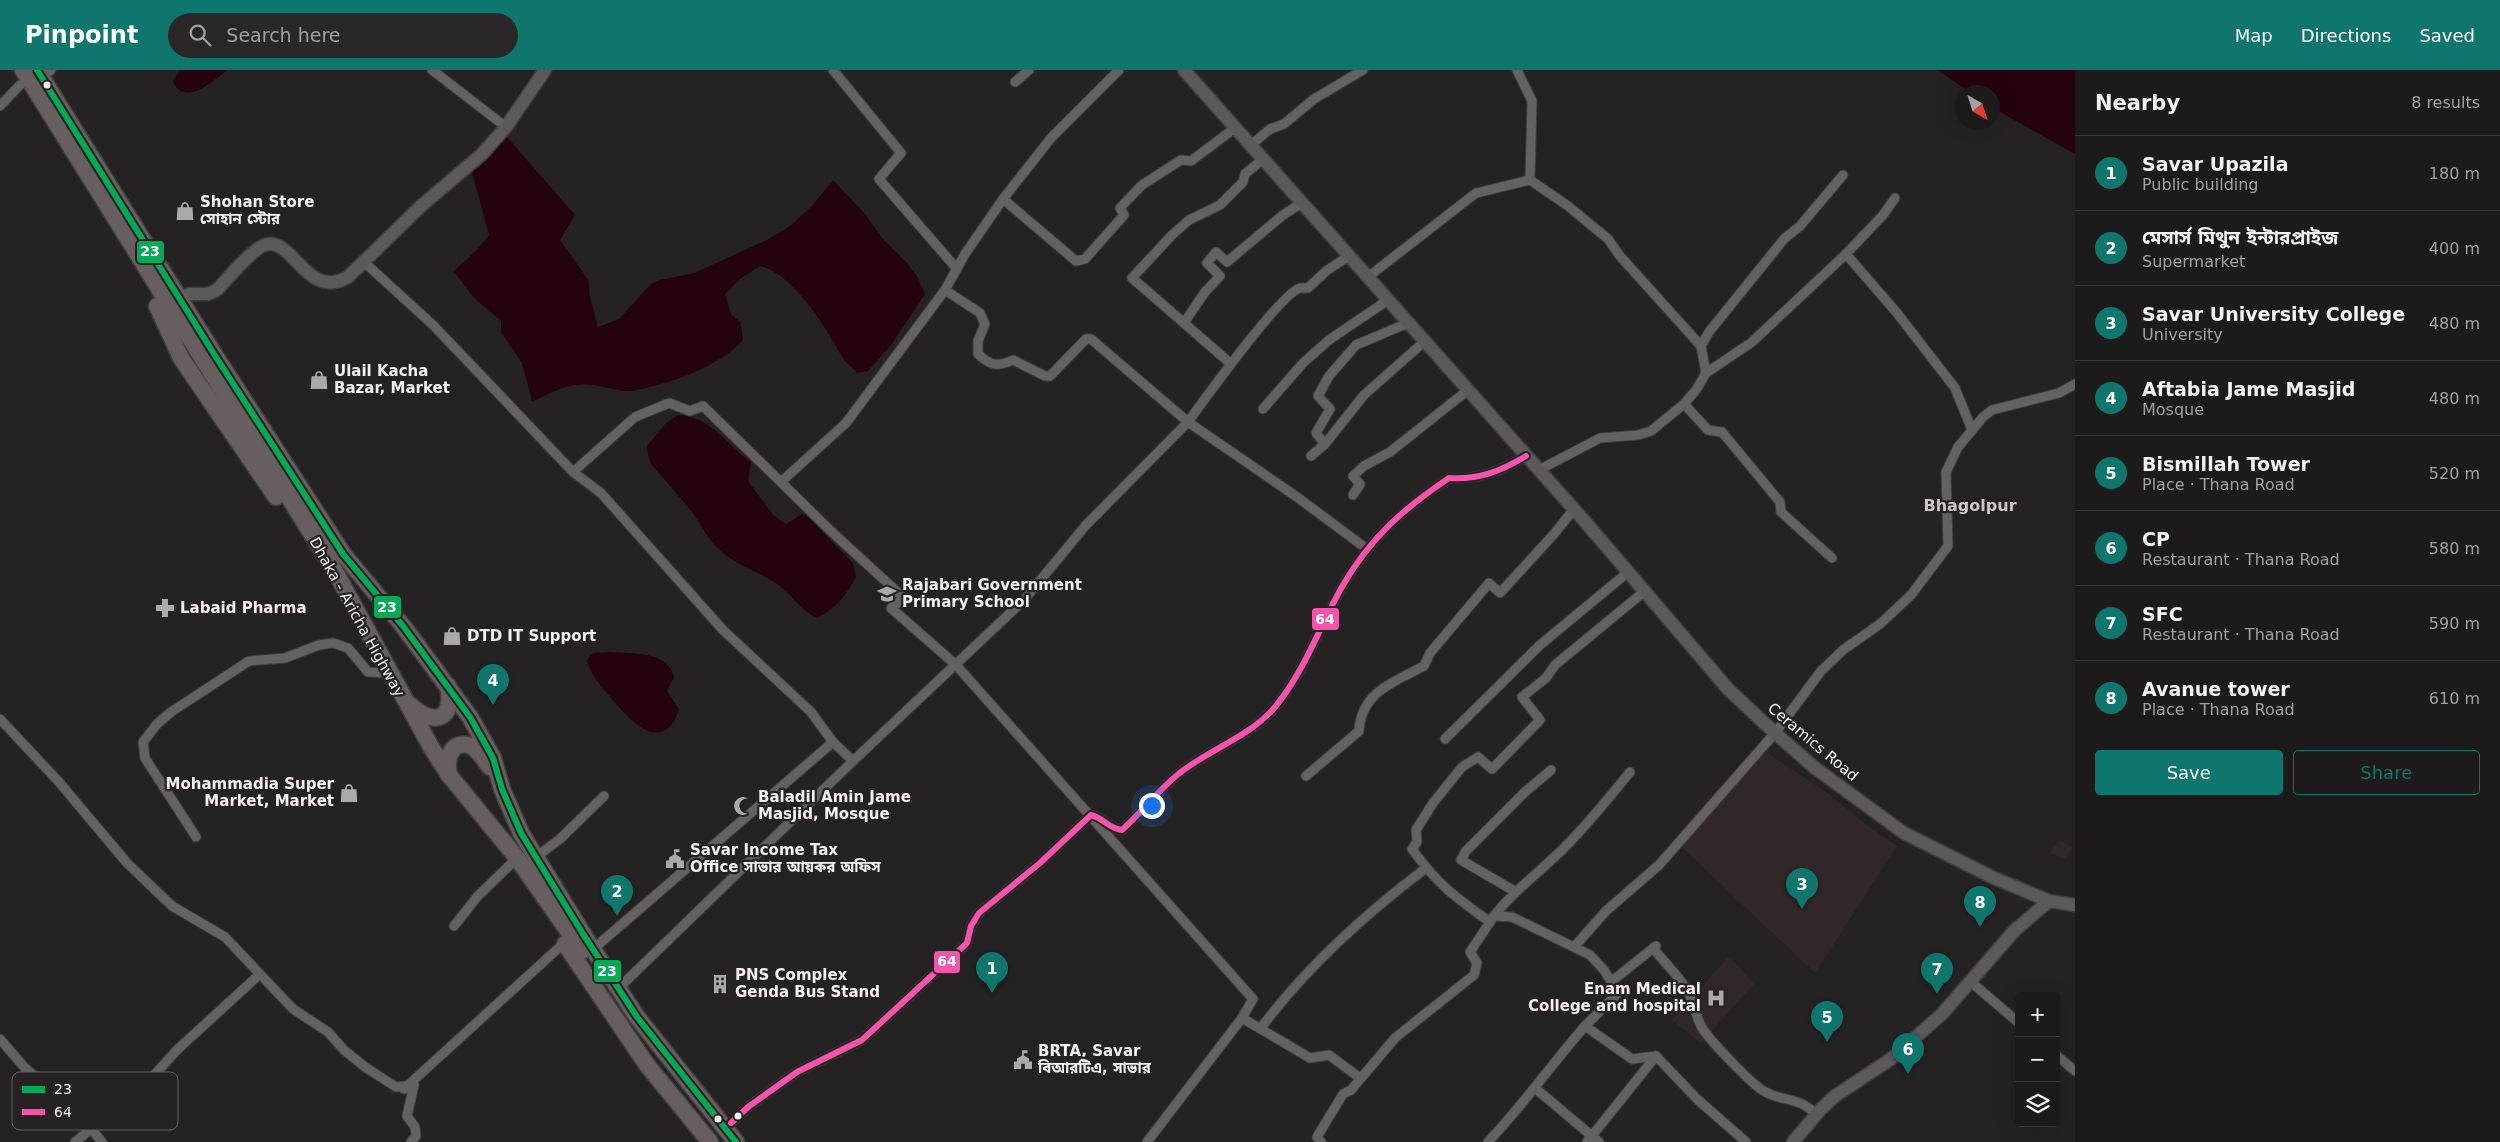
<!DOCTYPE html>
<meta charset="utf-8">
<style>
:root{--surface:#1c1a1a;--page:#292727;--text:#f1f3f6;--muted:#a0a1a2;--line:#3a3839;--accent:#0f766e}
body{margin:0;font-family:"DejaVu Sans","Noto Sans Bengali",sans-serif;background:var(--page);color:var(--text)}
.controls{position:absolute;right:15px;bottom:15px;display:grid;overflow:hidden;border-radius:5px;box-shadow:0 5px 20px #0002}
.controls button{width:45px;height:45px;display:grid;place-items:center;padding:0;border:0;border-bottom:1px solid var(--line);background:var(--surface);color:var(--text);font:25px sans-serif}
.compass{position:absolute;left:1955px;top:15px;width:45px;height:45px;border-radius:50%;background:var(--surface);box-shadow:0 5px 20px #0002;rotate:141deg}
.you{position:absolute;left:1151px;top:735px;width:18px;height:18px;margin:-12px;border:4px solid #fff;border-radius:50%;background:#1a73e8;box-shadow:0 0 0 8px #1a73e833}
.badge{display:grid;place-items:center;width:32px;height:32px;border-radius:50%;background:var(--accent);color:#fff;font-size:16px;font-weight:700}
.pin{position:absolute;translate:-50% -41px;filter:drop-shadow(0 1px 2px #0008)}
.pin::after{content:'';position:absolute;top:26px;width:18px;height:15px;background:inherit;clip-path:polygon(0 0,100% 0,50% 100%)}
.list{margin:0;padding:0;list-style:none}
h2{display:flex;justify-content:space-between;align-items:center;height:65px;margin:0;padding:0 20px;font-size:21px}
h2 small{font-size:16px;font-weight:400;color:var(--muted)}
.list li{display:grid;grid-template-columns:32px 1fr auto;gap:15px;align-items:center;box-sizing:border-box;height:75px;padding:0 20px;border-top:1px solid var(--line)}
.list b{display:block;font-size:19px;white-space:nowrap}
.list p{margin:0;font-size:16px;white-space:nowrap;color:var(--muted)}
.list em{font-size:16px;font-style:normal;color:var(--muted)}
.actions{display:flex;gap:10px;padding:15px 20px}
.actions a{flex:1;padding:11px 0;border:1px solid var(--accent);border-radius:5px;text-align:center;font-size:18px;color:var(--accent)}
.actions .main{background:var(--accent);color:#fff}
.icon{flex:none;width:28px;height:28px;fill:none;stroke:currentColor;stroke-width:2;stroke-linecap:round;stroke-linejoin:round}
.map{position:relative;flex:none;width:2075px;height:1072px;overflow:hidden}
header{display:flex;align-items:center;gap:30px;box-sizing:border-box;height:70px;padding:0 25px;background:var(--accent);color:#fff}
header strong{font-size:24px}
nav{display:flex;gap:28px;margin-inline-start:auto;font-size:18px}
.search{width:350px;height:45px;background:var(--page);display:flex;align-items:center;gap:12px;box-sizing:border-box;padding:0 18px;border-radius:28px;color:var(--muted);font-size:19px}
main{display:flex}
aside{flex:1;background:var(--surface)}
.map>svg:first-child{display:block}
.built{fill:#312629}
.water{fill:#24030e}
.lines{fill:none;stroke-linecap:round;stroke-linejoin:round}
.street-casing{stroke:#403d3e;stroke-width:11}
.secondary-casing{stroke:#403d3e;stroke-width:15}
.highway-casing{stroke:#403d3e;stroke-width:19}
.street{stroke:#636161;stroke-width:9}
.secondary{stroke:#5d595a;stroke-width:12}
.highway{stroke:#665e5f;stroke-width:16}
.bus-1-casing{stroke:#262122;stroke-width:10}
.bus-2-casing{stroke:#262122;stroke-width:10}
.bus-1{stroke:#06aa56;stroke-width:6}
.bus-2{stroke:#f653ac;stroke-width:6}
.bus-dot{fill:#f5f1f2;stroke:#262122;stroke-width:2}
.labels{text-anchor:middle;stroke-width:4.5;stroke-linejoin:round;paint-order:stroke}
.poi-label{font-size:15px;font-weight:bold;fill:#f5f1f2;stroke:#262122;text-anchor:start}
.street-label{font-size:15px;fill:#f5f1f2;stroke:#262122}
.neighbourhood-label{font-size:16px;font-weight:bold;fill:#cbc5c6;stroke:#262122}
.key{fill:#262122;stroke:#645f60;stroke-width:1}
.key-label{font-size:14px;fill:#f5f1f2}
.line-badge{stroke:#262122;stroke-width:2}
.badge-label{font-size:14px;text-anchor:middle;font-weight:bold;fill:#fff}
</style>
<header>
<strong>Pinpoint</strong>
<div class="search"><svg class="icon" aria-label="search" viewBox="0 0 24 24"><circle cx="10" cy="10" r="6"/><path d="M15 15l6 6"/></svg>Search here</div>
<nav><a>Map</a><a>Directions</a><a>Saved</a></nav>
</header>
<main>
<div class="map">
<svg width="2075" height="1072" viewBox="0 0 2075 1072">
<rect width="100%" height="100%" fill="#252223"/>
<g class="built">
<polygon points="1763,680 1829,724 1868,756 1897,776 1815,903 1675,771"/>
<polygon points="2059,770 2073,777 2065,789 2050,783"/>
<polygon points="1729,886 1754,914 1701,973 1672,950"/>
</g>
<g class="water">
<path d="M 180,0 L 227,0 C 214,11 183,38 173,11 Z"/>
<polygon points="1937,0 2075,0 2075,84 1993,38 1992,22 1970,22"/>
<path d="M 506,66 L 575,145 L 560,170 L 589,211 L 590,227 L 598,257 L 619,249 L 651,214 L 659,210 L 694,203 L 767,170 L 790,156 L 812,136 L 833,110 L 865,144 L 882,168 L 907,193 L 918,208 L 925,224 L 891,275 L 868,301 L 858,303 C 843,292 839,281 830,266 C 816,243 788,202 760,196 L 740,209 L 725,224 L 731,244 L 741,253 L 743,270 C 718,298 668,314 632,321 C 614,322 596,312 577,315 C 561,316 547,326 532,331 L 522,293 L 501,262 L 501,251 L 474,228 L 454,201 L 477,180 L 489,165 L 472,102 Z"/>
<path d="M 678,345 C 710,345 727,376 751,392 L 748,411 L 773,445 L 786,454 L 802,444 L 809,448 L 853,493 L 856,507 C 847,524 835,540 817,548 C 801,541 793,526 780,516 C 762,503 740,497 723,483 C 708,471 702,456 691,441 C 679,425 664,410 651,394 L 648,385 L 647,376 L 666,353 Z"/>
<path d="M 610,582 C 631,584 668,580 674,607 L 667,620 L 679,640 C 663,686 630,651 612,629 C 603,618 590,605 587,590 L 593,583 Z"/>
</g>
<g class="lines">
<g class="street-casing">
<g id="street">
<polyline points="432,0 506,57"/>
<polyline points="833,0 901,83 879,109 957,199"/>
<polyline points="1517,0 1532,31 1530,110"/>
<polyline points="50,1 51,0"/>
<polyline points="1015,12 1029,0"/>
<polyline points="0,36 20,15"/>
<polyline points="1251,75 1270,59 1284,54 1314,29 1363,0"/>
<polyline points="1895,128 1883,145 1846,184 1897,243 1955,318 1972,360"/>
<polyline points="1003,129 1076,191 1085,189 1124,145 1120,138 1142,115 1181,90 1191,91 1235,58"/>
<polyline points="364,192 433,255 573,402 601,423 723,560 811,642 833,672 599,874"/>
<polyline points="1368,207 1476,123 1530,110 1568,136 1608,169 1620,186 1701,276"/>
<path d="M 945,220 L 980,243 L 985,254 L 978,271 L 978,284 C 991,296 997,297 1013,290 L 1045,306 L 1050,306 L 1086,269 L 1091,269 L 1188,352 C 1204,330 1280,224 1300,218 C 1303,218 1306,218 1308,218 L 1326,201 L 1349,186"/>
<polyline points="1184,253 1132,208 1172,165 1189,150 1220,135 1243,112 1245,104 1263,89"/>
<polyline points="1231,294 1184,253 1205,222 1220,206 1207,193 1216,182 1227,192 1283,145 1302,133"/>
<polyline points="1706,303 1701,276 1709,262 1784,169 1800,156 1843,105"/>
<polyline points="1684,334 1708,360 1722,362 1780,432 1781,442 1832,488"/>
<polyline points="1263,339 1303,293 1329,270 1388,230"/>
<polyline points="1325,374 1316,363 1330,339 1318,326 1329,306 1356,275 1408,253"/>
<polyline points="1311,386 1325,374 1364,325 1425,271"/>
<polyline points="1539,400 1600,368 1638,365 1651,361 1684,334 1696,320 1706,303 1752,272 1846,184"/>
<polyline points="573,402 635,347 669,333 690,341 703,336 833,463 904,528 891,538 956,595 1253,929 1242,948"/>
<polyline points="782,411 846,353 945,220 965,184 1003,129 1051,68 1119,0"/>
<polyline points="1353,425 1360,414 1353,406 1364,396 1390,382 1468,320"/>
<polyline points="0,649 59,712 127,793 172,836 225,867 293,939 328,962 344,980 365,997 396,1017 414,1015"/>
<polyline points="1445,669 1540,575 1627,503"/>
<polyline points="833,672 853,691"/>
<path d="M 1306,706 L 1359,661 C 1361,622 1394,612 1424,596 L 1430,583 L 1489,513 L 1500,523 L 1554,464 L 1574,439"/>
<polyline points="196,767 145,688 143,672 157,654 171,642 249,591 285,588 319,575 333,573 348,578 368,602 389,603"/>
<polyline points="536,787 560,769 604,726"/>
<polyline points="1516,822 1461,790 1466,781 1525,722 1551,700"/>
<path d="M 1494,846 C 1514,820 1541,801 1564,778 C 1588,754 1609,728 1630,702"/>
<path d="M 1490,852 C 1456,828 1437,814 1412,779 L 1417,772 L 1416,760 L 1433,733 L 1462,697 L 1478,687 L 1492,699 L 1540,650 L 1522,627 L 1546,608 L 1555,595 L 1640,525 L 1643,520"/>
<polyline points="454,856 477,827 517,788"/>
<polyline points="1574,877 1606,841 1659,795 1775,663 1821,601 1843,580 1880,554 1911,525 1948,476 1946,402 1958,377 1983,347 1992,340 2059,323 2075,314"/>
<path d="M 1653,878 C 1664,892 1678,905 1687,920 C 1694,931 1695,944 1701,956 C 1707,968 1750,1012 1762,1020 C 1781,1033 1799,1025 1816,1045"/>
<polyline points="1612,911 1656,876"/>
<polyline points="625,912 853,691 1024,530 1086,455 1188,352 1297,427 1367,479"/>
<polyline points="1971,912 2019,953"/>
<path d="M 1261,958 C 1307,896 1364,845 1426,798"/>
<polyline points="0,969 25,998 77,1042 102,1072"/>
<polyline points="2056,985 2075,1001"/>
<polyline points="1535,1018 1599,1072"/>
<path d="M 731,1053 L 748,1037 L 797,1002 L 862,970 L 967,873 L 971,856 L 979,843 L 1040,793 L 1091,745 C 1104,748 1107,758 1122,760 C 1141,743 1156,723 1176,706 C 1206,680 1249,668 1275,637 C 1305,601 1320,555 1343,515 C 1371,467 1403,439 1449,408 C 1479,410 1501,401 1526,386"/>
<polyline points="75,1072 145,1015 178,979 260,904"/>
<polyline points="411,1072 416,1066 415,1057 407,1046 414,1015 404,1019 564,873"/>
<polyline points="1147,1072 1242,948 1310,988 1329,985 1360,1008"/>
<polyline points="1321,1072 1317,1067 1343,1024 1351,1020 1395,968 1474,905 1477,893 1470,882 1494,846 1512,847 1590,885 1604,900 1618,923 1585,956"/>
<path d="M 1488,1072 C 1523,1035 1552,994 1585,956 L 1632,989 L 1656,986"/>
<polyline points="1587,1072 1656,986 1698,1030 1746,1072"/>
</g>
</g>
<g class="secondary-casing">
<g id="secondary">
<polyline points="1184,0 1588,455 1728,619 1775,663 1815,698 1904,763 1994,808 2049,831 2075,835"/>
<path d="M 189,224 L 208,224 L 217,220 C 227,209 249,183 262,176 C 292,161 305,232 348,207 L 421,136 L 482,84 L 506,57 L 545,0"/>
<polyline points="1793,1072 1821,1039 1835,1026 1891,989 1942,944 2015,860 2049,831"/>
</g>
</g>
<g class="highway-casing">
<g id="highway">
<polyline points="23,0 336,503 431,677 449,705 517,788 582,881"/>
<polyline points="37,0 214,284 343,484 403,556 470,647 493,688 502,719 521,763 583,864 637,947 736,1072"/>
<polyline points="157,236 181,288 276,427"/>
<path d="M 410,635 C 434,657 455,650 448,616"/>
<path d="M 449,705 C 446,692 449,671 468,675 C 477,677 484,690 490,697"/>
<polyline points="565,874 647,995 710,1072"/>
</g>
</g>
<use href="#street" class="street"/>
<use href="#secondary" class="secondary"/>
<use href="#highway" class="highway"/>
<g class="bus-1-casing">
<polyline id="bus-1" points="37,0 214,284 343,484 403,556 470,647 493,688 502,719 521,763 583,864 637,947 736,1072"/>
</g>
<g class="bus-2-casing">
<path id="bus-2" d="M 731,1053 L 748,1037 L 797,1002 L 862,970 L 967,873 L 971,856 L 979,843 L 1040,793 L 1091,745 C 1104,748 1107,758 1122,760 C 1141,743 1156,723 1176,706 C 1206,680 1249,668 1275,637 C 1305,601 1320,555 1343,515 C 1371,467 1403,439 1449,408 C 1479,410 1501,401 1526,386"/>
</g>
<use href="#bus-1" class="bus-1"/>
<use href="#bus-2" class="bus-2"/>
</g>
<defs>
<g id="shop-bare" transform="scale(1.5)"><path d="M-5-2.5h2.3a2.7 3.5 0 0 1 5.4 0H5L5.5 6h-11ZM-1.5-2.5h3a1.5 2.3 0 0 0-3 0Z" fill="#aca9aa" stroke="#262122" stroke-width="2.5" paint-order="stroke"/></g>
<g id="school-bare" transform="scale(1.5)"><path d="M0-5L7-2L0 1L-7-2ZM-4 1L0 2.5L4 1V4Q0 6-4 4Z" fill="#aca9aa" stroke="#262122" stroke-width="2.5" paint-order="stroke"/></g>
<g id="pharmacy-bare" transform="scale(1.5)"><path d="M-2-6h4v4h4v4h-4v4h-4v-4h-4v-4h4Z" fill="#aca9aa" stroke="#262122" stroke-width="2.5" paint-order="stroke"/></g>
<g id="mosque-bare" transform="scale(1.5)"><path d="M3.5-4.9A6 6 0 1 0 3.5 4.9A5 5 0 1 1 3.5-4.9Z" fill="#aca9aa" stroke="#262122" stroke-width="2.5" paint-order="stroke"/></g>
<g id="civic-bare" transform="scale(1.5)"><path d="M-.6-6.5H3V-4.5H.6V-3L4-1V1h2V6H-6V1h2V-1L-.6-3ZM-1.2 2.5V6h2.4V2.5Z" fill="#aca9aa" stroke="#262122" stroke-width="2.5" paint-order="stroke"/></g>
<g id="building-bare" transform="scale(1.5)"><path d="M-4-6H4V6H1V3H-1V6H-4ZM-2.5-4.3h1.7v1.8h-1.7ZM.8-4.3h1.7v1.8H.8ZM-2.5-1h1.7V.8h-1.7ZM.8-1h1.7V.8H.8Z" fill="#aca9aa" stroke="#262122" stroke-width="2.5" paint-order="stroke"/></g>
<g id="hospital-bare" transform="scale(1.5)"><path d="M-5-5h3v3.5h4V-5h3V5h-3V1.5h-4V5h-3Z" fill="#aca9aa" stroke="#262122" stroke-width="2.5" paint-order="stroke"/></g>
</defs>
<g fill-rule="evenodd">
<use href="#shop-bare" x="185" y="141"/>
<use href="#shop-bare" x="319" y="310"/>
<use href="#school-bare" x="887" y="524"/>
<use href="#pharmacy-bare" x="165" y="538"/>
<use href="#shop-bare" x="452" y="566"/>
<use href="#shop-bare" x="349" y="723"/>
<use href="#mosque-bare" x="743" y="736"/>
<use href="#civic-bare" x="675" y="789"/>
<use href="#building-bare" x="720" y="914"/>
<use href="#hospital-bare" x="1716" y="928"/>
<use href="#civic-bare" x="1023" y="990"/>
</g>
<g class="bus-dot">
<circle cx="47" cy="15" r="4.5"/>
<circle cx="738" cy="1046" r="4.5"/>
<circle cx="718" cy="1049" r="4.5"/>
</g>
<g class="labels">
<g class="poi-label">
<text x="200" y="137">Shohan Store<tspan x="200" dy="17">সোহান স্টোর</tspan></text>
<text x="334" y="306">Ulail Kacha<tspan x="334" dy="17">Bazar, Market</tspan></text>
<text x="902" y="520">Rajabari Government<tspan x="902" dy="17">Primary School</tspan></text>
<text x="180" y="543">Labaid Pharma</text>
<text x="467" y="571">DTD IT Support</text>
<text x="334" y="719" text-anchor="end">Mohammadia Super<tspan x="334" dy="17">Market, Market</tspan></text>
<text x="758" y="732">Baladil Amin Jame<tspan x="758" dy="17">Masjid, Mosque</tspan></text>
<text x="690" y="785">Savar Income Tax<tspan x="690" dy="17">Office সাভার আয়কর অফিস</tspan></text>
<text x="735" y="910">PNS Complex<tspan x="735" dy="17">Genda Bus Stand</tspan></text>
<text x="1701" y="924" text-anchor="end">Enam Medical<tspan x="1701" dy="17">College and hospital</tspan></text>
<text x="1038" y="986">BRTA, Savar<tspan x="1038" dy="17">বিআরটিএ, সাভার</tspan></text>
</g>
<g class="street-label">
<text transform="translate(357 547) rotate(61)" y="5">Dhaka - Aricha Highway</text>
<text transform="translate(1813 672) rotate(40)" y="5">Ceramics Road</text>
</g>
<g class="neighbourhood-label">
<text x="1970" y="441">Bhagolpur</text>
</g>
</g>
<rect x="12" y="1002" width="166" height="58" rx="8" class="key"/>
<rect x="22" y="1016" width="23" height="7" fill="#06aa56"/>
<rect x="22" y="1039" width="23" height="6" fill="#f653ac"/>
<g class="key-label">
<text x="54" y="1024">23</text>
<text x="54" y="1047">64</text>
</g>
<g class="line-badge">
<rect x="136" y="170" width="29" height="24" rx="5" fill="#06aa56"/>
<rect x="373" y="525" width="29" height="24" rx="5" fill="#06aa56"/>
<rect x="1311" y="537" width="29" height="24" rx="5" fill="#f653ac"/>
<rect x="933" y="880" width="28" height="24" rx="5" fill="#f653ac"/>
<rect x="593" y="889" width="29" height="24" rx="5" fill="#06aa56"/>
</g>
<g class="badge-label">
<text x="150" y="186">23</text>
<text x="387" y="542">23</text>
<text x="1325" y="554">64</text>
<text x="947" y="896">64</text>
<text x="607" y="906">23</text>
</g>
</svg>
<div class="controls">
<button>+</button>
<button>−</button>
<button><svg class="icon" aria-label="layers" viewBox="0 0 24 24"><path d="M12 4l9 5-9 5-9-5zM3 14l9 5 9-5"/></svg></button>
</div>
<svg class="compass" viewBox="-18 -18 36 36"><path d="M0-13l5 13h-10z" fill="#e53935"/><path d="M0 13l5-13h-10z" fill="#a0a1a2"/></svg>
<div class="you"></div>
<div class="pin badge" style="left:992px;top:923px">1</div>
<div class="pin badge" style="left:617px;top:846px">2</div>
<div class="pin badge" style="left:1802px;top:839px">3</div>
<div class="pin badge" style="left:493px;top:635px">4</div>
<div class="pin badge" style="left:1827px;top:972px">5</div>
<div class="pin badge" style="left:1908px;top:1004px">6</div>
<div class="pin badge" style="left:1937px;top:924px">7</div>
<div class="pin badge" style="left:1980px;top:857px">8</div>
</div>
<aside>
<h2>Nearby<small>8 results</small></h2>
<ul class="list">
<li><span class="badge">1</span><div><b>Savar Upazila</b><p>Public building</p></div><em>180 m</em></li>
<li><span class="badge">2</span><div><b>মেসার্স মিথুন ইন্টারপ্রাইজ</b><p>Supermarket</p></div><em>400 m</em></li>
<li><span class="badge">3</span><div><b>Savar University College</b><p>University</p></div><em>480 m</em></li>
<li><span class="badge">4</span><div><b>Aftabia Jame Masjid</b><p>Mosque</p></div><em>480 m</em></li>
<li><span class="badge">5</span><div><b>Bismillah Tower</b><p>Place · Thana Road</p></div><em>520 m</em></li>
<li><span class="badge">6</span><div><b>CP</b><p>Restaurant · Thana Road</p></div><em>580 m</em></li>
<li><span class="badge">7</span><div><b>SFC</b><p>Restaurant · Thana Road</p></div><em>590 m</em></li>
<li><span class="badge">8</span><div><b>Avanue tower</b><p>Place · Thana Road</p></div><em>610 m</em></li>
</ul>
<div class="actions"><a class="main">Save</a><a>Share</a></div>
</aside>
</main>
